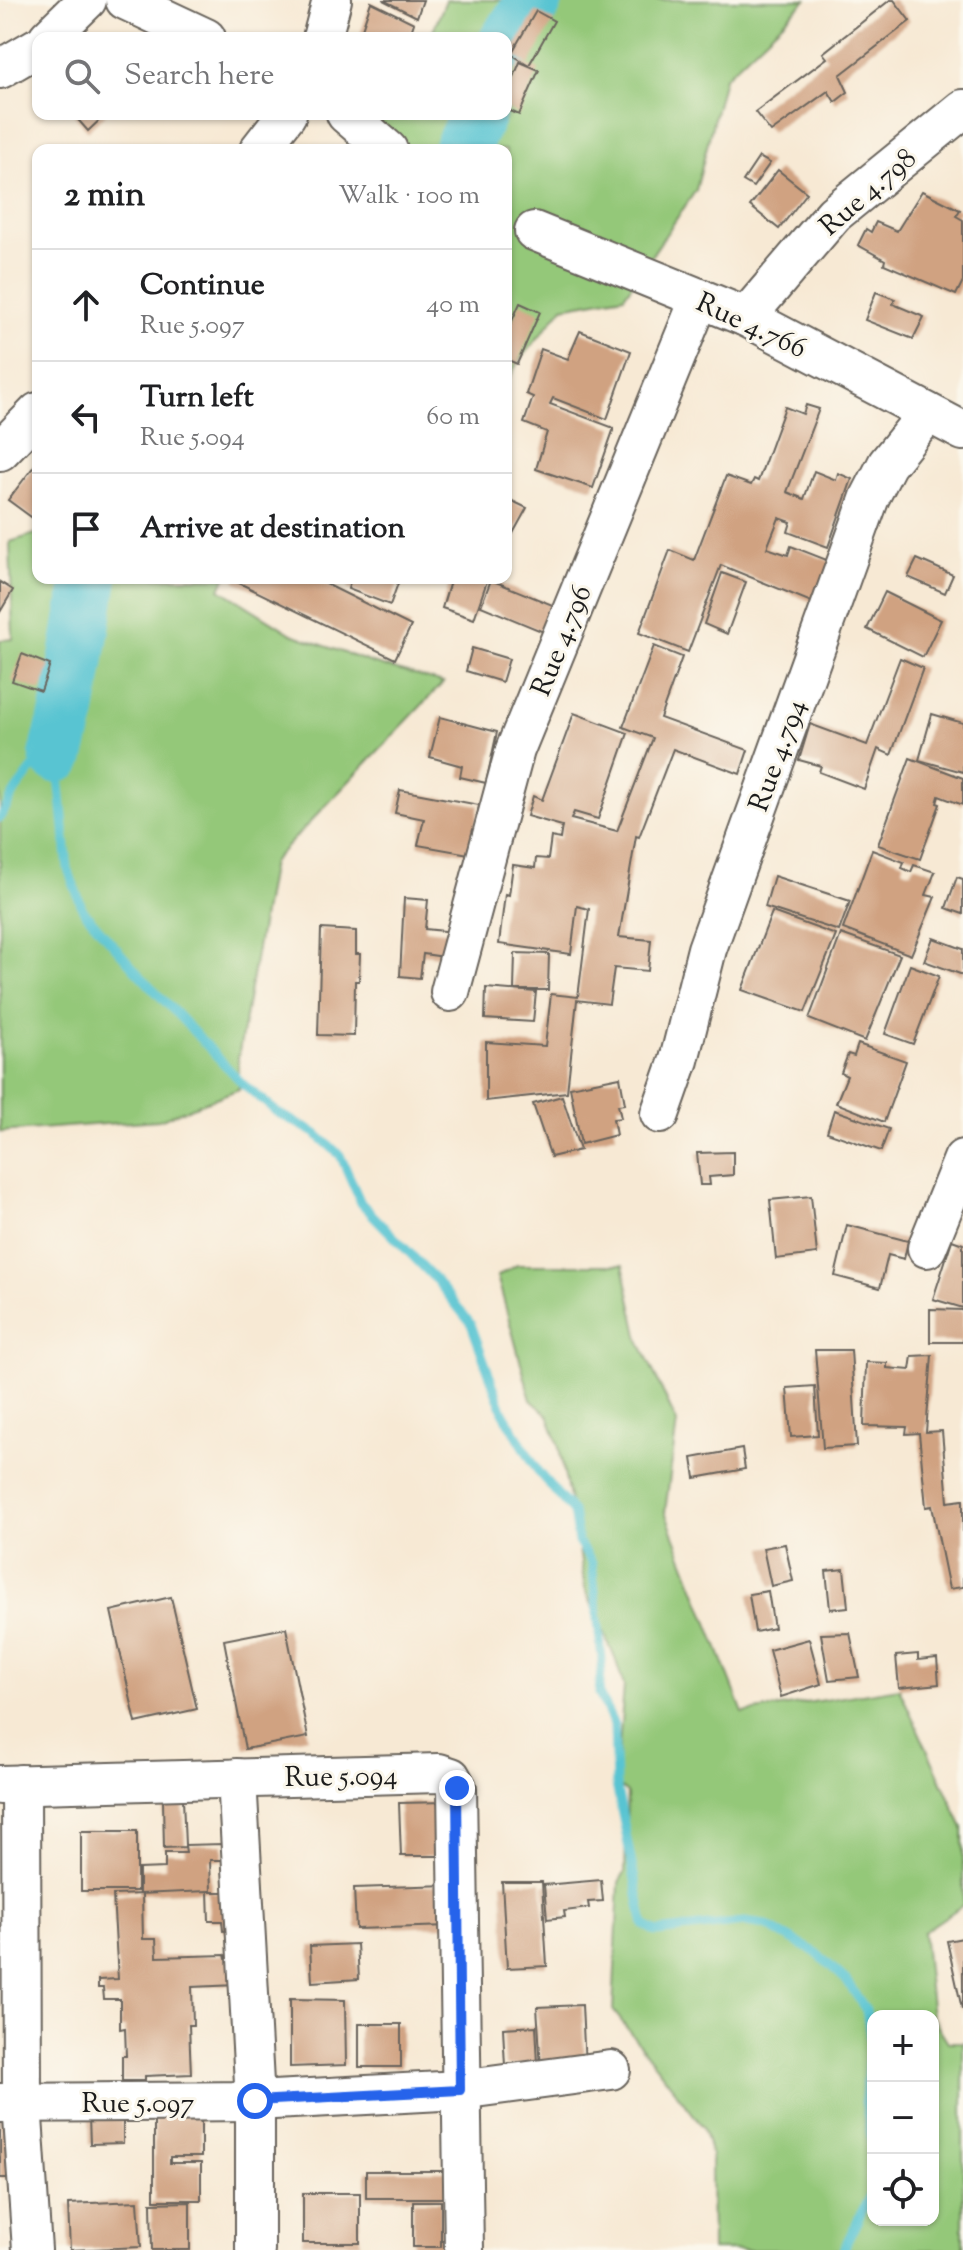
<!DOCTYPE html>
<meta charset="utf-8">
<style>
:root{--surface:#fff;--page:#f6f6f6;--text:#202124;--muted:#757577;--line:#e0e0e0}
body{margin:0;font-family:"Sorts Mill Goudy",serif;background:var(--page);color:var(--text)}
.controls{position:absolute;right:24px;bottom:24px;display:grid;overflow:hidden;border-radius:16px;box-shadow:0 2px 6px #0004}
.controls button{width:72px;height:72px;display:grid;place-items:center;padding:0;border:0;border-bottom:2px solid var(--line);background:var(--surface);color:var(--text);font:40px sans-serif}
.stop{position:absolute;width:24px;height:24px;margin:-18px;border:6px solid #2563eb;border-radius:50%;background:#fff}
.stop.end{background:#2563eb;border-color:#fff;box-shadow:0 2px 8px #0008}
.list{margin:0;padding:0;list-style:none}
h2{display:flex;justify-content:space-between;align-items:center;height:104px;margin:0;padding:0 32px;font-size:34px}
h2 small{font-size:26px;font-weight:400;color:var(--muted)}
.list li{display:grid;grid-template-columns:52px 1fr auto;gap:24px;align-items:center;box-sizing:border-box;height:112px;padding:0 32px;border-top:2px solid var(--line)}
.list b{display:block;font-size:30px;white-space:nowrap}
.list p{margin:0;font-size:26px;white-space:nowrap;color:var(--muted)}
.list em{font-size:26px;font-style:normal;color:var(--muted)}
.icon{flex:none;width:44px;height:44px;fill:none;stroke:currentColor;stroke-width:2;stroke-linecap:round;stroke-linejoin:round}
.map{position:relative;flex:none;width:963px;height:2250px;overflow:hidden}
.search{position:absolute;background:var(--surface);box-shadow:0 2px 6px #0004;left:32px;top:32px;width:480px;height:88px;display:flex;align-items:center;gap:20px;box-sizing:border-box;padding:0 28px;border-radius:16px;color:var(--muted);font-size:30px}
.panel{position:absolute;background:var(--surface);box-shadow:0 2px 6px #0004;left:32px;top:144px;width:480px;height:440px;border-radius:16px}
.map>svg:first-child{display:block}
.green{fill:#94c879;stroke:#58724a;stroke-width:2}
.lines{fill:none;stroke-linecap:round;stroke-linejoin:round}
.stream{stroke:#58c4d2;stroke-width:9}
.river{stroke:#58c4d2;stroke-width:56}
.building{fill:#d0a281}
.minor-casing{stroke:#69645c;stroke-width:42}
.minor{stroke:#fff;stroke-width:38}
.route{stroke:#2563eb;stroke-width:10}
.labels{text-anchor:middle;stroke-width:6;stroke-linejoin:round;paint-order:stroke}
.street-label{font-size:28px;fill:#1c1c1c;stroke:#fbf7ec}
</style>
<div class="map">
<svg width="963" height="2250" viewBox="0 0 963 2250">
<rect width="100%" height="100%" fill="#fbf7ec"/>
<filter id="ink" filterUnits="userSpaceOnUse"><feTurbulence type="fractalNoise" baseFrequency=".0125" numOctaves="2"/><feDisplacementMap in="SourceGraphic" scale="16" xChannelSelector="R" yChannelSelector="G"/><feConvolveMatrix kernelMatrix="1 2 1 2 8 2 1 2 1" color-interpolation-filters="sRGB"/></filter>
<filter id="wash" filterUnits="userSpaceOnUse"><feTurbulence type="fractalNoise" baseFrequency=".006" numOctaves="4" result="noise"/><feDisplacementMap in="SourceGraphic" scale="32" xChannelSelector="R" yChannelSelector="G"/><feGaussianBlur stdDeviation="1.8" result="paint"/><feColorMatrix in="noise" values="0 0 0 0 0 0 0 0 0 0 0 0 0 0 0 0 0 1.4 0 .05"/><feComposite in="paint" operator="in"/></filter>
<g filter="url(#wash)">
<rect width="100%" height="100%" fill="#f7e9d4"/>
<g class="green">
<polygon points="446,0 806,0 724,78 696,190 624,296 563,307 517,364 506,384 506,150 368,150 374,127 394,114 506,114 506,38 430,38"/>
<polygon points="38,533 38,578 225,578 220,589 292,634 372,663 443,683 272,862 238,1058 239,1089 159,1120 0,1132 0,640 13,639 10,542"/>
<polygon points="517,1265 623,1265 639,1340 677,1423 665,1512 743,1713 899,1688 963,1828 963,1905 923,1932 932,2016 873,2016 873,2220 933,2220 933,2018 948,2042 963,2042 963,2250 712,2250 711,2155 703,2127 613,2010 619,1882 625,1872 627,1793 616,1784 624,1686 615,1658 585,1589 578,1542 558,1443 548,1415 531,1400 497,1276"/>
</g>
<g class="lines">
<g class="stream">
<polyline points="0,818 16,790 32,769 57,755 68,869 83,910 136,971 243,1084 278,1113 315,1133 340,1155 361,1203 435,1279 471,1324 503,1412 539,1473 573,1512 578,1542 592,1563 602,1659 599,1694 614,1725 616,1784 644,1925 656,1932 745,1922 765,1925 815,1952 846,1980 866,2010 871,2041 865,2099 873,2149"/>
<polyline points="843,2250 872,2191 873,2183"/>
</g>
<g class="river">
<polyline points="506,43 535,0"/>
<polyline points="461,150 478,114"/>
<polyline points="57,755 68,712 90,578"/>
</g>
</g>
<g id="blocks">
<g class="building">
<polygon points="383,0 423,0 417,17"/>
<polygon points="890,0 894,0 910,21 840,75 848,92 835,102 828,91 771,132 755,112 827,58 823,53"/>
<polygon points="371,2 414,23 409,38 359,38"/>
<polygon points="536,11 554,21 529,65 511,54"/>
<polygon points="520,62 539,70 519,115 506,109 506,97"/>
<polygon points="73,114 106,114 88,131"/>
<polygon points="759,157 770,163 753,187 743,181"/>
<polygon points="778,170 807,193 779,229 750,206"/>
<polygon points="922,191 960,210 956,216 963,220 963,281 956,295 884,264 885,260 858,245 866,229 871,232 876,222 897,231"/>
<polygon points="876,292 895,299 893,304 924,317 913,339 865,320"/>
<polygon points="520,303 540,312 517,364 506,359 506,334"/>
<polygon points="580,331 631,351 607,419 553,398 550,404 614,428 593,488 536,469 547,432 524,423 533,397 526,394 541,349 568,359"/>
<polygon points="806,405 819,409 787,492 804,499 814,471 836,480 838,473 852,479 828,547 788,532 791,522 779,518 767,548 788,555 791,546 837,564 821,606 721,565 688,652 639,633 670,550 694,560 726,476 751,485 754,479 758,481 785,407 803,414"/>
<polygon points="38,461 38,522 8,500"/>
<polygon points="506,498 527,508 506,546"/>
<polygon points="917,559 953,575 945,593 908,577"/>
<polygon points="722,573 746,582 727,634 704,624"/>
<polygon points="237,578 314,578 411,626 395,659 235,581"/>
<polygon points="351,578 400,578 390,605 348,589"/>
<polygon points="451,578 488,578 474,619 442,608"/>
<polygon points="491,580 555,606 546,633 481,606"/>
<polygon points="0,582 13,590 0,612"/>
<polygon points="885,592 941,620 923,657 867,629"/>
<polygon points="654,646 682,657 660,718 748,750 740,774 673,749 639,837 636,836 619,937 651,940 648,971 614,968 609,1004 577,1000 567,1092 486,1101 486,1042 545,1046 551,994 578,997 589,909 577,906 571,954 499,944 505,894 509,895 513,865 535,868 536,858 548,859 551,837 560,839 562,826 527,816 533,796 542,800 574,713 628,733 598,819 574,812 571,819 617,831 653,738 623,727"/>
<polygon points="472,648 509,659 502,682 466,671"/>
<polygon points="22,654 50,665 41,691 12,681"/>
<polygon points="900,658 923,668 891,755 878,749 864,789 819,772 821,766 799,760 810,724 867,745"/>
<polygon points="932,714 963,723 963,772 919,760"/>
<polygon points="440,717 497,732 486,783 460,777 462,766 430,757"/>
<polygon points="910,758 963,778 963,805 939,796 937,803 940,804 920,859 878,845"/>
<polygon points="400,790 479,805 475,830 480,856 418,845 424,819 395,813"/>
<polygon points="872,850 904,862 902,868 911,872 914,865 935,872 926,895 935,897 911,955 843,929"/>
<polygon points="774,876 850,901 839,931 765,907"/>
<polygon points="957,877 963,879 963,914 946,908"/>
<polygon points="404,898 428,900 425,929 454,932 452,958 423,954 420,978 400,976"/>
<polygon points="772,912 836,935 805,1012 742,990"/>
<polygon points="321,929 356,931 356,954 360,954 359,981 355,981 354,1036 318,1035"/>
<polygon points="841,934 900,955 865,1041 809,1019"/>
<polygon points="933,938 963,949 963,975 924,961"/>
<polygon points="515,953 549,954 548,990 514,990"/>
<polygon points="910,965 939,976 913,1044 885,1034"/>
<polygon points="486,988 536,992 533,1022 485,1019"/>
<polygon points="858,1044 906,1061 884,1122 836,1103 847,1076 841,1073 848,1054 854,1056"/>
<polygon points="620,1077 625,1104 618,1105 621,1118 613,1119 616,1135 581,1144 570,1087"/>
<polygon points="562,1096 580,1150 551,1157 533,1104"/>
<polygon points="834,1110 889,1129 881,1151 827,1132"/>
<polygon points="733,1152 733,1175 709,1177 710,1185 700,1185 697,1153"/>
<polygon points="811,1196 817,1254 776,1259 770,1200"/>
<polygon points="847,1225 908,1241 904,1259 888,1255 880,1288 835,1276"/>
<polygon points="952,1240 963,1244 963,1308 933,1299"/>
<polygon points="930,1309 963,1310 963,1342 930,1342"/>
<polygon points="815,1350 851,1350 857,1446 823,1448"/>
<polygon points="932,1355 926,1432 942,1431 948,1502 963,1500 963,1587 949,1589 932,1506 926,1507 919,1433 906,1434 907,1427 864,1426 866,1362 887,1363 887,1368 910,1370 912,1356"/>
<polygon points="815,1386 818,1435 791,1437 787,1388"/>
<polygon points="742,1449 745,1469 695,1478 692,1458"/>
<polygon points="785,1544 793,1581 771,1586 763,1548"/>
<polygon points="844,1569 848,1607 830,1609 826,1571"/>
<polygon points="768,1591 774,1628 755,1632 749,1594"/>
<polygon points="171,1597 197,1709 136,1723 111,1611"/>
<polygon points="286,1628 308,1737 245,1749 224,1640"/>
<polygon points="850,1633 859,1677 829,1680 821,1634"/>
<polygon points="809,1639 821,1684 781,1697 769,1650"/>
<polygon points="918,1654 918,1660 937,1658 939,1684 899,1688 896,1656"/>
<polygon points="183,1799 185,1845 223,1844 223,1860 210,1860 211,1892 234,1892 235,1930 223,1931 222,1921 209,1921 208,1891 139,1894 139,1869 165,1868 165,1853 186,1853 185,1845 185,1847 164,1848 163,1800"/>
<polygon points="448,1802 449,1856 401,1856 399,1803"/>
<rect x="81" y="1831" width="56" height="60"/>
<polygon points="601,1880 603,1901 588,1902 589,1908 564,1911 565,1917 547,1919 544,1885"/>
<polygon points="502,1882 542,1882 547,1966 507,1968"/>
<polygon points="448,1885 449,1926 356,1929 354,1888"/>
<polygon points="142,1894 143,1939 156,1939 157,1957 225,1955 226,1959 236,1958 237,1985 192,1987 193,2025 189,2025 191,2074 145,2076 145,2081 122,2081 122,2056 126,2056 125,2028 120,2029 120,1999 104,1999 103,1988 98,1988 98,1980 118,1979 113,1895"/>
<polygon points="963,1938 963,2009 962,2009 947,1941"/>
<polygon points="357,1944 359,1979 312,1982 310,1946"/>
<polygon points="290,1999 345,2000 346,2065 290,2067"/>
<polygon points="582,2005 585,2066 541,2068 537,2007"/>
<rect x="359" y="2024" width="42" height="43"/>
<polygon points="536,2026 538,2064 505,2066 503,2028"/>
<polygon points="201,2111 201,2157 170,2157 170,2163 201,2163 201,2200 154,2200 154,2112"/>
<polygon points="89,2117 123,2117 123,2143 90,2144"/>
<polygon points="0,2119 7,2119 10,2178 0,2178"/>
<rect x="366" y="2171" width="93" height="27"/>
<rect x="303" y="2193" width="57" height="50"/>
<polygon points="138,2201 141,2247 70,2250 68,2204"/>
<rect x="413" y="2201" width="28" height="46"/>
<polygon points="190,2202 190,2250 152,2250 151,2203"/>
</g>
</g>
</g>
<g filter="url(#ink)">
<use href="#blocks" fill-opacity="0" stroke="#69645c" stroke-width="2"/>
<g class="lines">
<g class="minor-casing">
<g id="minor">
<polyline points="125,0 206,38"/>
<polyline points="48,38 87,0"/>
<polyline points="322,38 332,0"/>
<polyline points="0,69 38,47"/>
<polyline points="346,114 388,150"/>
<polyline points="259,150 287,114"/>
<polyline points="534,231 746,317 963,431"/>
<polyline points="746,317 834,214 963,109"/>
<polyline points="0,451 38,412"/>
<polyline points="450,992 515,750 700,298"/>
<polyline points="660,1114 679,1060 707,949 870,497 887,464 928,413"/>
<polyline points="927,1248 963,1159"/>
<polyline points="237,1778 255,2101 255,2250"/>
<polyline points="21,1784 22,2103 32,2250"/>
<polyline points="0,1785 439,1773 451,1777 457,1788 464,2250"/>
<polyline points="0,2103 255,2101 460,2090 611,2070"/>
</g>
</g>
<use href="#minor" class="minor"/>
</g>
</g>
<g class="lines" filter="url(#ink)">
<polyline class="route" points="255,2101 460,2090 457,1788"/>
</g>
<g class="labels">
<g class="street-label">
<text transform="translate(867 191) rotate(-41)" y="10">Rue 4.798</text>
<text transform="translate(752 324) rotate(25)" y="10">Rue 4.766</text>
<text transform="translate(560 640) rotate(-68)" y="10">Rue 4.796</text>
<text transform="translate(776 755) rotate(-70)" y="10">Rue 4.794</text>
<text transform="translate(341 1775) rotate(-1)" y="10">Rue 5.094</text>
<text x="138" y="2112">Rue 5.097</text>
</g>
</g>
</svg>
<div class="controls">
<button>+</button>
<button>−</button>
<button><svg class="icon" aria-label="locate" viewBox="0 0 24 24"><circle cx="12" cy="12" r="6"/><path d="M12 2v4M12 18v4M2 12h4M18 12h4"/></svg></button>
</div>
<div class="stop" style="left:255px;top:2101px"></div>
<div class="stop end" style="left:457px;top:1788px"></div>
<div class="search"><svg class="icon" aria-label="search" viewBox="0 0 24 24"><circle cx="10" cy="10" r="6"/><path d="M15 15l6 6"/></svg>Search here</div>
<section class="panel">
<h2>2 min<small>Walk · 100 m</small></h2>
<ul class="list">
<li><svg class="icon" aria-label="ahead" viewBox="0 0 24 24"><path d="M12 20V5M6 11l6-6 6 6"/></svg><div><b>Continue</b><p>Rue 5.097</p></div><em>40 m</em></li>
<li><svg class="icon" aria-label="left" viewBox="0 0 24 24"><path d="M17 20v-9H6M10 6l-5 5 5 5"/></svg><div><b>Turn left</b><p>Rue 5.094</p></div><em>60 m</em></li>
<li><svg class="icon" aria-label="arrive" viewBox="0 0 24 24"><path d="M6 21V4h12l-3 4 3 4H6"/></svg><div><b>Arrive at destination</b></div></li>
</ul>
</section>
</div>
